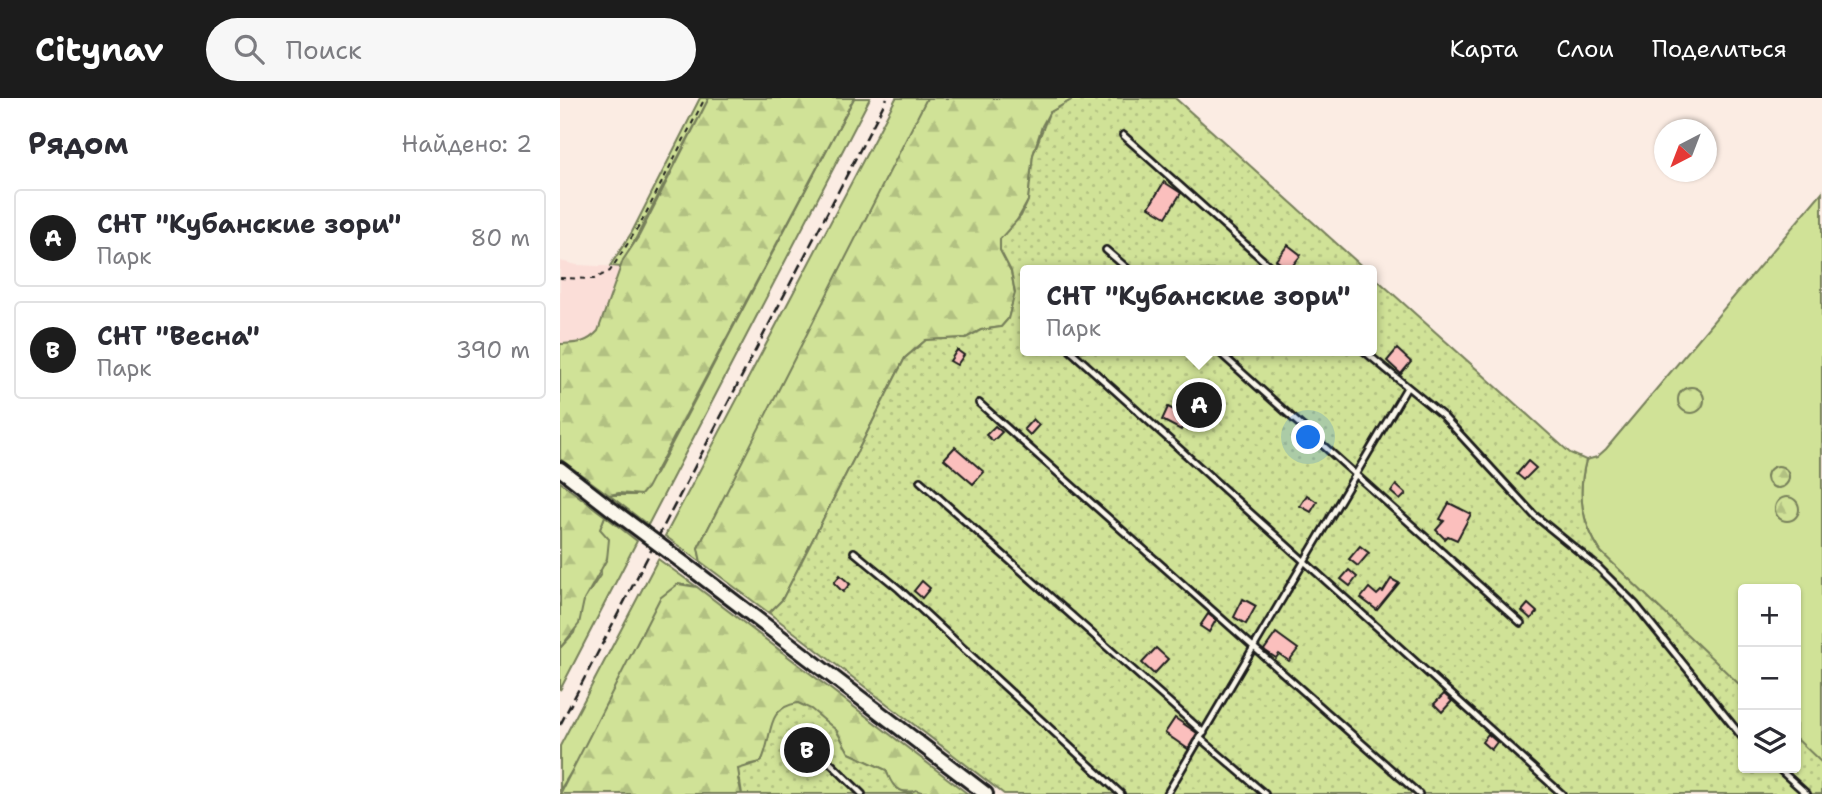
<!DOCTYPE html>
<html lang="ru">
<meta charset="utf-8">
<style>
:root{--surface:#fff;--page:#f7f7f7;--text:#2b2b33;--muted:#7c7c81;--line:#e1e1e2;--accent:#1c1c1c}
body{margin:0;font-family:"Shantell Sans",sans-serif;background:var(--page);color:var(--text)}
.controls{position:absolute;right:21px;bottom:21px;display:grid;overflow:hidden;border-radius:7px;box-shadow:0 2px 5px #0004}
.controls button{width:63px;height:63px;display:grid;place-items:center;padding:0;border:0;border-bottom:2px solid var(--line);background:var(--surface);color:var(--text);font:35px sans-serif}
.compass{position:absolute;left:1094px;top:21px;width:63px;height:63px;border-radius:50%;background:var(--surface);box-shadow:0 2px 5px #0004;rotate:222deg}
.you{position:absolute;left:749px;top:340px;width:24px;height:24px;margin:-18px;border:5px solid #fff;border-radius:50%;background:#1a73e8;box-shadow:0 0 0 10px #1a73e833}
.badge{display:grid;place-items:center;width:46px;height:46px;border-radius:50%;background:var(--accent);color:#fff;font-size:23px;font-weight:700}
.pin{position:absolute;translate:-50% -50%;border:4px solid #fff;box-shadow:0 2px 7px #0006}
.popup{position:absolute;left:460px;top:167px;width:357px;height:91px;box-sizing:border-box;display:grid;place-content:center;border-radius:7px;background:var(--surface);filter:drop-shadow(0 2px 5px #0005);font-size:23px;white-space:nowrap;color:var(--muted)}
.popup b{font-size:26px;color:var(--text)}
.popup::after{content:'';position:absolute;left:50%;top:100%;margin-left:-14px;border:14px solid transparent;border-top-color:var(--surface)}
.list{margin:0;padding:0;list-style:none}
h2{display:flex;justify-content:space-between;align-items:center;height:91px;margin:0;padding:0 28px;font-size:30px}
h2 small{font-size:23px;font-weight:400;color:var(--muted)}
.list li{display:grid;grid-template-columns:46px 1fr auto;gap:21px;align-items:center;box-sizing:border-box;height:98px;margin:0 14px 14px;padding:0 14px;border:2px solid var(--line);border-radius:7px}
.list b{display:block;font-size:26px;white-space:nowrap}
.list p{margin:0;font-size:23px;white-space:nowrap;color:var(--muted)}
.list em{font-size:23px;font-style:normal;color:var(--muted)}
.icon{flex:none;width:38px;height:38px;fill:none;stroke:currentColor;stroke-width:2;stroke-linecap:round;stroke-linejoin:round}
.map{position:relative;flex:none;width:1262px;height:696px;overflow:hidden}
header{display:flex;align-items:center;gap:42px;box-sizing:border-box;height:98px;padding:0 35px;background:var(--accent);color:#fff}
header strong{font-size:33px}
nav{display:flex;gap:38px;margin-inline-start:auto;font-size:24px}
.search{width:490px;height:63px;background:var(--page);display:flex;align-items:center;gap:18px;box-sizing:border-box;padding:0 24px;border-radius:38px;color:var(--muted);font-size:26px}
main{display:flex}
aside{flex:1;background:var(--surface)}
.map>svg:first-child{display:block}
.built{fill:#fbded8}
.grass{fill:#d0e297;stroke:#767f5a;stroke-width:2}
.forest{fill:url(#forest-firs);stroke:#767f5a;stroke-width:2}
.garden{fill:url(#garden-dots);stroke:#767f5a;stroke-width:2}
.building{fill:#fbbfbd;stroke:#1c1c1c;stroke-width:2}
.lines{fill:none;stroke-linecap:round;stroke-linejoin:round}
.lane-casing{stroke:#1c1c1c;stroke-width:10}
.secondary-casing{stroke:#1c1c1c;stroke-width:18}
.path{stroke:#1c1c1c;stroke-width:2;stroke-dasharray:5 5;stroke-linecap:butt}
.lane{stroke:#fbf7ec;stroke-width:4.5}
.secondary{stroke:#fbf7ec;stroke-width:12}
.rail{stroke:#1c1c1c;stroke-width:2.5;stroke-dasharray:10 5;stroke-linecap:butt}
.secondary-bridge-casing{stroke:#1c1c1c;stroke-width:18;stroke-linecap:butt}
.secondary-bridge{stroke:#fbf7ec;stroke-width:12}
</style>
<header>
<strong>Citynav</strong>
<div class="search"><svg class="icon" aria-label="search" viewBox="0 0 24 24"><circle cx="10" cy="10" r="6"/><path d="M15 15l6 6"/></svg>Поиск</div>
<nav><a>Карта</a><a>Слои</a><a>Поделиться</a></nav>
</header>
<main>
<aside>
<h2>Рядом<small>Найдено: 2</small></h2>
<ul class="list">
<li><span class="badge">A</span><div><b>СНТ &quot;Кубанские зори&quot;</b><p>Парк</p></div><em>80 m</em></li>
<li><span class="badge">B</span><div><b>СНТ &quot;Весна&quot;</b><p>Парк</p></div><em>390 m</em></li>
</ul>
</aside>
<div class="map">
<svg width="1262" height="696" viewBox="0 0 1262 696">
<defs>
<pattern id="forest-firs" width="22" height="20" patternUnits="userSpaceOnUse" patternTransform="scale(1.75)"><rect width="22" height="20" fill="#d0e297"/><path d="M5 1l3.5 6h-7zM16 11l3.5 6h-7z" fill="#b2c182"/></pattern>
<pattern id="garden-dots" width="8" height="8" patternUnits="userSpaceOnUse" patternTransform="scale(1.75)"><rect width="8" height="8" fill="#d0e297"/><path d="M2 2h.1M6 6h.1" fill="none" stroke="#b2c182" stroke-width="1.8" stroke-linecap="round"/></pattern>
</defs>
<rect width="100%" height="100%" fill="#fbece3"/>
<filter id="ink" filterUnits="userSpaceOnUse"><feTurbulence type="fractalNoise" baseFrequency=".0143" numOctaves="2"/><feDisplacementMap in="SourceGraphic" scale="14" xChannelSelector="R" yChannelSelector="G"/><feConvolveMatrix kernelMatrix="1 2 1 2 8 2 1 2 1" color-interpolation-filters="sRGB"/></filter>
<g filter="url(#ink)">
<polygon class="built" points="0,163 17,167 61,169 38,233 30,242 20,246 0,246"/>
<g class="grass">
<polygon points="140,0 149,0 61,169 50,168 72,134"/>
<polygon points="294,0 310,0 88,427 49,397 75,397 96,376"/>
<polygon points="336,0 373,0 138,450 141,464 105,438"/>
<path d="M 1262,94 L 1262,669 L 1236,644 L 1236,491 L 1183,491 L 1183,593 L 1041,454 C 1021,423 1017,397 1026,362 L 1037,359 L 1046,351 Z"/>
<polygon points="45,418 77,443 0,592 0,550 14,535 24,502 41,476 40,431"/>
<polygon points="98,461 137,489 128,487 0,692 0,648"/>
</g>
<g class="forest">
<path d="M 149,0 L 294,0 L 87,390 L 81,397 L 59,395 L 49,397 L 0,361 L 0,246 C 17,245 26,246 38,233 L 63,162 L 79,138 Z"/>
<polygon points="367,0 515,0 489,15 482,28 473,57 468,103 440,152 451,173 455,195 448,221 441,229 421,232 406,240 366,242 345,260 222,502 209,515 141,464 138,450"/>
<circle cx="1131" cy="302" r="13"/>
<circle cx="1218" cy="379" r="11"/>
<polygon points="0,384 45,418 40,431 49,441 47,461 24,502 19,526 0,550"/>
<circle cx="1227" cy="411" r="12"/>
<polygon points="118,486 137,489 408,696 340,693 331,686 326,672 289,655 276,632 212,627 209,648 201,664 188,667 178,681 182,696 0,696 100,500"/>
</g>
<g class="garden">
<path d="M 515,0 L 615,0 L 806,172 L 466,172 L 466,253 L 812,253 L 812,177 L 1010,355 L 1026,362 C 1017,397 1021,423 1041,454 L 1183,590 L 1183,670 L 1236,670 L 1236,640 L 1262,665 L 1262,696 L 444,696 L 209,515 L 222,502 L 345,260 L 366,242 L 406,240 L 421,232 L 441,229 L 448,221 L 455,195 L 451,173 L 440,152 L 440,141 L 461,118 L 468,103 L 473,57 L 489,15 Z"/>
<path d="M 238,605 L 251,611 L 276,632 L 289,655 L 326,672 C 331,685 334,692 349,695 L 356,692 L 366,696 L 182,696 L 178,671 L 201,664 C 214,638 204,610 238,605 Z"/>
</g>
<g class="building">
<polygon points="604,84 621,95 606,119 589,109"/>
<polygon points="728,147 741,157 729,172 716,162"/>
<polygon points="837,251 851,264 841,276 827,263"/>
<polygon points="397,252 404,257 397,267 390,263"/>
<polygon points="608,309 628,319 621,332 602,322"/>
<polygon points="473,321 479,327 470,337 464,331"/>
<polygon points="435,328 442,334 433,343 426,337"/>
<polygon points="395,349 424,374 413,386 384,361"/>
<polygon points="968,363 976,370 964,382 957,376"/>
<polygon points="836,387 846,396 840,402 831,394"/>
<polygon points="747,397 757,404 751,414 740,408"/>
<polygon points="889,405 911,416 897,442 888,438 885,441 876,432 884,423 880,421"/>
<polygon points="800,448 809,455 798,468 789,461"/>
<polygon points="789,472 797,479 790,488 781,481"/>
<polygon points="280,477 290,486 283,494 274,485"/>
<polygon points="831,481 839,485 817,512 801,500 809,490 817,497 821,493 823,494"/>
<polygon points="362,483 370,490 362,500 354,493"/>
<polygon points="683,501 696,508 686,526 674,519"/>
<polygon points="968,506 977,514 971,521 962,513"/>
<polygon points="648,516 656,522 649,534 640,528"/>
<polygon points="716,535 738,551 729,563 719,556 716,560 704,552"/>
<polygon points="596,550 608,561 594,576 582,565"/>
<polygon points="884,596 892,603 882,614 874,606"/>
<polygon points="615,620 637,635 628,651 605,635"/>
<polygon points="928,636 937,644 931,652 922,644"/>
</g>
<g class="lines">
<g class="lane-casing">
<g id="lane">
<polyline points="563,37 714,172"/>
<polyline points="546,152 569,172"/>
<polyline points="511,253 1002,696"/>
<polyline points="658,253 961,525"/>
<polyline points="804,253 884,319 974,417 1038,469 1075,506 1183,640"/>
<polyline points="419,305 859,696"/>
<polyline points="360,383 644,635"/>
<polyline points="294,454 339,491 561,696"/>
<polyline points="641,641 705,696"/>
<polyline points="259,654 302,696"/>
<polyline points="1218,670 1247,696"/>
<polyline points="607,696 846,291"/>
</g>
</g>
<g class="secondary-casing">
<g id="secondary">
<polyline points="0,371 54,413"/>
<polyline points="141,478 426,696"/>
</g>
</g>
<polyline class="path" points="0,180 34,181 50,173 81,125 145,0"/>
<use href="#lane" class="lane"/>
<use href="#secondary" class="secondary"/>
<polyline class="rail" points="0,627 327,0"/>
<g class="secondary-bridge-casing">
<polyline id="secondary-bridge" points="54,413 141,478"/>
</g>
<use href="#secondary-bridge" class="secondary-bridge"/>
</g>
</g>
</svg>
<div class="controls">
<button>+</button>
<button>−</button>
<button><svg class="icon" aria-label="layers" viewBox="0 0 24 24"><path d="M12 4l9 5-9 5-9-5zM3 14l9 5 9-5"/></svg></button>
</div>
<svg class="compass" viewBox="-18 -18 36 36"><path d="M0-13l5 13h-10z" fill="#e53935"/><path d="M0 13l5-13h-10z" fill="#7c7c81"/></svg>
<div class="you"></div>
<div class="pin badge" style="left:639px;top:307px">A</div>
<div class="popup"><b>СНТ &quot;Кубанские зори&quot;</b>Парк</div>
<div class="pin badge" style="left:247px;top:652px">B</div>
</div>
</main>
